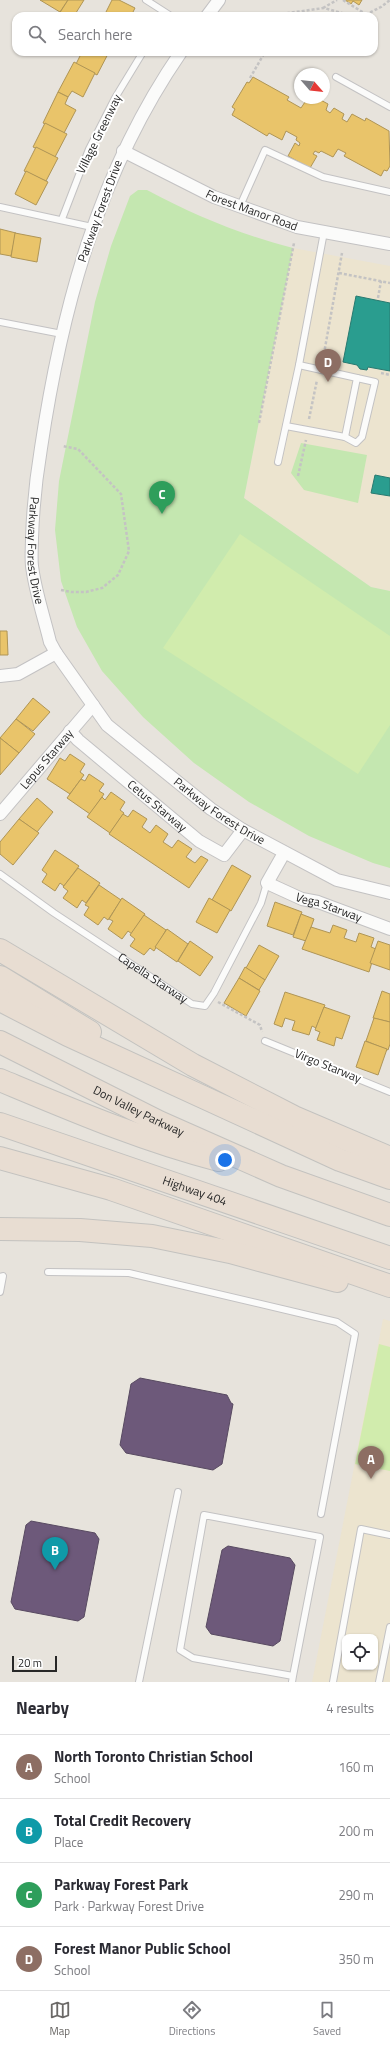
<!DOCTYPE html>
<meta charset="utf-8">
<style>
:root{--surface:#fff;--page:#f7f7f7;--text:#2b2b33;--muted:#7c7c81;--line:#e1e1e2;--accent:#6b6967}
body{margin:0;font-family:"Titillium Web",sans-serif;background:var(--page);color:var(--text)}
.controls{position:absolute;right:12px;bottom:12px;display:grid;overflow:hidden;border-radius:8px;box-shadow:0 1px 3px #0004}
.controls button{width:36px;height:36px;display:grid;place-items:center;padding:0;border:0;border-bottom:1px solid var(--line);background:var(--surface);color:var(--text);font:20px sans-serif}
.compass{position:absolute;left:294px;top:68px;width:36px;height:36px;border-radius:50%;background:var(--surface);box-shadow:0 1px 3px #0004;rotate:118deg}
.scale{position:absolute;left:12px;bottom:10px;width:45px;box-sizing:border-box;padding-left:4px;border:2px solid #282828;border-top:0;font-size:11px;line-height:14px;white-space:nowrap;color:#282828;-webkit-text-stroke:3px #fff;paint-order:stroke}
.you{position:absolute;left:225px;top:1160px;width:14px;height:14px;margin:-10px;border:3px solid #fff;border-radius:50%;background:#1a73e8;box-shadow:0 0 0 6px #1a73e833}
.badge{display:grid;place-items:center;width:26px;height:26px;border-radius:50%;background:var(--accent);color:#fff;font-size:13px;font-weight:700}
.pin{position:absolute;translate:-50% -33px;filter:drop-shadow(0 1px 2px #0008)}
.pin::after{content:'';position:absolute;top:21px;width:14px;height:12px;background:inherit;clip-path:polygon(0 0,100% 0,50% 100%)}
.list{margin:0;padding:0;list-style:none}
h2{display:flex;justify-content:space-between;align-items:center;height:52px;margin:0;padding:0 16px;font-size:17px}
h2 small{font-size:13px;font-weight:400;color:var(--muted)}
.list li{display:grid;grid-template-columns:26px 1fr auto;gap:12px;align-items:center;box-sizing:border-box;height:64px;padding:0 16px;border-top:1px solid var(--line)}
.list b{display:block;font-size:15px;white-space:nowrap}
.list p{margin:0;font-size:13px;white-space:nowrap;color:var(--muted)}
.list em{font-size:13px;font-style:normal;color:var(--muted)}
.icon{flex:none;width:22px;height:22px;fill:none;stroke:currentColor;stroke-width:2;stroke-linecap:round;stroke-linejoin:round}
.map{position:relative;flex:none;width:390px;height:1682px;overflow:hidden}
.search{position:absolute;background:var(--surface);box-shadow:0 1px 3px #0004;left:12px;right:12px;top:12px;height:44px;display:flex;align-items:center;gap:10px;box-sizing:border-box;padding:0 14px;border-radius:12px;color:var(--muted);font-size:15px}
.sheet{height:308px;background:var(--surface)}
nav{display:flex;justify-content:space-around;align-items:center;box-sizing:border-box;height:56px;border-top:1px solid var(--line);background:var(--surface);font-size:11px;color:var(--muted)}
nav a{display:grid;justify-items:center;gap:2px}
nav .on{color:var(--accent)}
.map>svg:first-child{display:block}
.education{fill:#ece4cf;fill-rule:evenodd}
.green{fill:#c4e7b0}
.pitch{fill:#d1ecad}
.homes{fill:#e9c46a;stroke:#af9556}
.offices{fill:#6d597a;stroke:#584a61}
.schools{fill:#2a9d8f;stroke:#297a70}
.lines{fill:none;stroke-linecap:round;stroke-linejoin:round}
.service-casing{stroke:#c3c2c3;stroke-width:8}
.minor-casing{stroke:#c3c2c3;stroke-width:14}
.motorway-casing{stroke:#c3c2bf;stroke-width:24}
.path{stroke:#c4c3c3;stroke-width:2.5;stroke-dasharray:3 2;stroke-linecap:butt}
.service{stroke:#fbfbfa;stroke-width:6}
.minor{stroke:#fbfbfa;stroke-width:12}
.motorway{stroke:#e8ddd2;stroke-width:22}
.labels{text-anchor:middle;stroke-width:4;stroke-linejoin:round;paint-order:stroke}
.street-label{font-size:12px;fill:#282828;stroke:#fff}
</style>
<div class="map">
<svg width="390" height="1682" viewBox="0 0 390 1682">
<rect width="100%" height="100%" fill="#e7e3dc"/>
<g class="education">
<polygon points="293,248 390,266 390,591 371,587 244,498"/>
<path d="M 383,1319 L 390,1321 L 390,1682 L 312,1682 ZM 345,1637 L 375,1637 L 375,1667 L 345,1667 Z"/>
</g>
<g class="green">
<path d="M 138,190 L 147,190 C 196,216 239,234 293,248 L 244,498 L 371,587 L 390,591 L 390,868 L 373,863 L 309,836 L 249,802 L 194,763 L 143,717 L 102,671 L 77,627 L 61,581 L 55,530 L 59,481 L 95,302 L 111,246 L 130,196 Z"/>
<polygon points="301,443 367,455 358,503 304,490 291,473"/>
</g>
<g class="pitch">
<polygon points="240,534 390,636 390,725 358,774 163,648"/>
<polygon points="379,1344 390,1347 390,1471 355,1464"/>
</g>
<g class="homes">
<polygon points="40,0 68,0 60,12"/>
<polygon points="68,0 84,0 74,16 63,16 59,14"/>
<polygon points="112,0 119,0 135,8 131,16 104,16"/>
<polygon points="345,0 362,0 359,5 353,1 351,4"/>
<polygon points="82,52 109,52 97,75 76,64"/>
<polygon points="74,62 95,73 83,97 72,91 68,97 58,92"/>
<polygon points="253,77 289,97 287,100 301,108 307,99 314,103 317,98 328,104 326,110 330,113 334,108 344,114 342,119 347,122 352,114 365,121 366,118 389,131 390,166 387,171 384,170 381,176 344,156 346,153 338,149 333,157 321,151 319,153 315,151 313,154 317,156 310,168 288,156 295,143 299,146 300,143 296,140 297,137 286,131 282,140 269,133 267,136 232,115 235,109 232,107 247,82 249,83"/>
<polygon points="58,92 68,97 65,104 76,110 64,133 43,123"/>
<polygon points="45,123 67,134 55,157 33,147"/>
<polygon points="36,147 58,158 46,181 24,171"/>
<polygon points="26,171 48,182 36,205 15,194"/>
<polygon points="0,229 16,233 11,256 0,254"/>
<polygon points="15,233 41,238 37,262 11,257"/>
<polygon points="0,631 7,631 8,655 0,655"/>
<polygon points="33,698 50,712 33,731 16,719"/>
<polygon points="16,719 35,734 19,753 0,738"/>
<polygon points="0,738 19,753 0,775"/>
<polygon points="70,754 85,764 80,772 84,775 70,794 47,779 60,758 65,761"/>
<polygon points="89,774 104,784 99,791 104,794 90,814 67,798 81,779 85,781"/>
<polygon points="111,792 125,802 120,810 124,813 110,833 87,817 102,797 105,800"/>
<polygon points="37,798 53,812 37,832 19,819"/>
<polygon points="133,810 147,819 142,827 150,833 156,825 168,834 163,842 172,848 178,840 192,849 186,857 195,863 201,856 208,860 189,888 109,834 123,814 128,817"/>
<polygon points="19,819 39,833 13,865 0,854 0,842"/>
<polygon points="55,850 79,866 64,886 60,883 55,891 42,882 47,874 42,870"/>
<polygon points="232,865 251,876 231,911 212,900"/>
<polygon points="78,868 100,883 86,903 82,900 77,908 63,898 68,891 63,887"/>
<polygon points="99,885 121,900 108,920 104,917 98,925 84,915 89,907 85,905"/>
<polygon points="122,898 145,914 132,934 128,931 122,939 108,929 113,921 109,919"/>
<polygon points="209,898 230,910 217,933 196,922"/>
<polygon points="275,902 302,912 293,935 267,926"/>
<polygon points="301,914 314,919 306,941 293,937"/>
<polygon points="144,915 166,930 154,951 150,948 144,955 130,946 135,939 130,935"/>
<polygon points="333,925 347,930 344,938 356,942 359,933 374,938 371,947 376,949 369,972 302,949 311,927 330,933"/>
<polygon points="167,929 188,944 177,962 155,947"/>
<polygon points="190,941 213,957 200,976 178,961"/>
<polygon points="378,941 390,945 390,970 370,963"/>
<polygon points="259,945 279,956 265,980 246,968"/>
<polygon points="245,967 265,980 259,990 239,978"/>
<polygon points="239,978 260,991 246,1016 224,1003"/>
<polygon points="382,991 390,994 390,1022 373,1018"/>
<polygon points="285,992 325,1005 316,1028 312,1026 309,1035 292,1030 295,1021 285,1018 282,1027 274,1024"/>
<polygon points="324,1007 350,1016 342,1039 336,1037 334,1046 317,1040 320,1032 315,1030"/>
<polygon points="374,1018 390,1022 390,1044 388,1050 366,1041"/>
<polygon points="365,1041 387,1049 378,1075 356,1067"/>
</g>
<g class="offices">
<polygon points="140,1378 227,1395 231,1403 233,1404 222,1464 213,1470 126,1453 120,1445 131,1384"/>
<polygon points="31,1521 95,1533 99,1539 84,1617 78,1621 15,1609 11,1602 26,1525"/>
<polygon points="228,1546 290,1558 295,1565 280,1641 273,1646 211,1634 206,1627 222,1550"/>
</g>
<g class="schools">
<polygon points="356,296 390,303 390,371 368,367 367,370 360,369 357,365 343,362"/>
<polygon points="375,475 390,478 390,496 371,493"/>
</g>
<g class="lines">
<g class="service-casing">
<g id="service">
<polyline points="146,0 171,16"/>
<polyline points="336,77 390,107"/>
<polyline points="240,206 265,150 323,177 390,192"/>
<polyline points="0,207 92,227"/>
<polyline points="62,219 89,149 115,98 143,52"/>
<polyline points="0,322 62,334"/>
<polyline points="286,426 345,437 356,443 362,437 375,382 299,365"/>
<polyline points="345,437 357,378"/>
<polyline points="278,462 299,365 324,232"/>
<path id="s1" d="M 0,874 L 54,913 L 192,1004 L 205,1006 L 214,993 L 261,903 L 267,883"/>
<polyline points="265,1041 390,1092"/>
<polyline points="48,1272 129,1273 337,1322 355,1334 321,1514"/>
<polyline points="0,1277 3,1276 0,1292"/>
<polyline points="139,1682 178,1492"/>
<polyline points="292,1682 293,1676 320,1537 204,1515 180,1650 193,1658 293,1676"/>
<polyline points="333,1682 361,1529 390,1535"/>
<polyline points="379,1682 390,1627"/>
</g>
</g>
<g class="minor-casing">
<g id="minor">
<polyline points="207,16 219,0"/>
<path id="s2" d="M 181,52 C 99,171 62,307 41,448 C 36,478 33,508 32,538 C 32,547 31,557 32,566 C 35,591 44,617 50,642 L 56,653 L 107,725 L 211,809 L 243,830 L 337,880 L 390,893"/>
<path id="s3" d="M 123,151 L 214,197 L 297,227 L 390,244"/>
<polyline points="0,676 18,674 56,653"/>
<path id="s4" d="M 70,731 L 78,740 L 199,841 L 224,855 L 243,830"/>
<path id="s5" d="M 0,814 L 93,705"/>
<path id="s6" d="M 284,853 L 267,883 L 302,899 L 318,902 L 390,929"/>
</g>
</g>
<g class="motorway-casing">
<g id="motorway">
<polyline points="0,950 193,1065 294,1117 390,1158"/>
<polyline points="0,977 90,1032"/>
<polyline points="0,1000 68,1035 340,1160 390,1178"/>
<path id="s7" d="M 0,1042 L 159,1122 L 281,1176 L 390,1215"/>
<path d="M 0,1080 C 72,1110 144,1141 219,1160"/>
<path id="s8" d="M 0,1124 L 390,1258"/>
<polyline points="0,1158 111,1189 390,1286"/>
<polyline points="0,1229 80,1230 152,1236 230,1252 337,1281"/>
</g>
</g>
<g class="path">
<polyline points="343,0 364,13"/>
<polyline points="323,8 337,0"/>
<polyline points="267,16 324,8 349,15 367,14 381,7 390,0"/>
<polyline points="250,78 265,52"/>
<polyline points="339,273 390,283"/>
<polyline points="378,298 381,281"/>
<polyline points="323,359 342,253"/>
<polyline points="381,373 390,375"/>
<polyline points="309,419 317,380"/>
<polyline points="259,423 294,243"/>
<polyline points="298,476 306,440"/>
<polyline points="61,590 71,592 86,592 102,588 118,575 129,551 121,494 78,449 62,446"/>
<polyline points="218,1002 260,1025 262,1032"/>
</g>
<use href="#service" class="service"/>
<use href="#minor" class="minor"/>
<use href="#motorway" class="motorway"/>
</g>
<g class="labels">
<g class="street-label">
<text transform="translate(99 134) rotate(-64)" y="4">Village Greenway</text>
<text dy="4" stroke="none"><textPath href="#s3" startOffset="142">Forest Manor Road</textPath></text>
<text transform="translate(100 211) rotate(-70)" y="4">Parkway Forest Drive</text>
<text dy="4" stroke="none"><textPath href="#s2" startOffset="527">Parkway Forest Drive</textPath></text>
<text dy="4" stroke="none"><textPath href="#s5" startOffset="72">Lepus Starway</textPath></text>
<text dy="4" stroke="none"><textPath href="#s4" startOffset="115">Cetus Starway</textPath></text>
<text dy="4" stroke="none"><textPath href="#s2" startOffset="863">Parkway Forest Drive</textPath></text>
<text dy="4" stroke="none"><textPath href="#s6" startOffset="101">Vega Starway</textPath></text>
<text dy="4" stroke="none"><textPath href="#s1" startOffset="185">Capella Starway</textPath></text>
<text transform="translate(328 1066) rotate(22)" y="4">Virgo Starway</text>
<text dy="4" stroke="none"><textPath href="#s7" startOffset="155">Don Valley Parkway</textPath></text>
<text dy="4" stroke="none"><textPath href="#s8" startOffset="206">Highway 404</textPath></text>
</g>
</g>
</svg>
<div class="controls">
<button><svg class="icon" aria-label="locate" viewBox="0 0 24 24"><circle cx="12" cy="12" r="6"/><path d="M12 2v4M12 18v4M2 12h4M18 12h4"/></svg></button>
</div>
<svg class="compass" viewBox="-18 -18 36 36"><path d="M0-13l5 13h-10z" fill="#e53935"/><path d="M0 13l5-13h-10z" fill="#7c7c81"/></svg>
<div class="scale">20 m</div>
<div class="you"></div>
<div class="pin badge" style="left:371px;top:1479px;background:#8d6e63">A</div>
<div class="pin badge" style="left:55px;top:1570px;background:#0f9aa8">B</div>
<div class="pin badge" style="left:162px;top:514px;background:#2e9e5b">C</div>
<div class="pin badge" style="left:328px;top:382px;background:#8d6e63">D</div>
<div class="search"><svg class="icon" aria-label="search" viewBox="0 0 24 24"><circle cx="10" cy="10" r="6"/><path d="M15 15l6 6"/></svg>Search here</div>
</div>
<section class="sheet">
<h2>Nearby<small>4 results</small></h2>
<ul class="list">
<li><span class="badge" style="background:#8d6e63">A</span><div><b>North Toronto Christian School</b><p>School</p></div><em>160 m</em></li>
<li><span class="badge" style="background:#0f9aa8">B</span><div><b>Total Credit Recovery</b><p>Place</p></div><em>200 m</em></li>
<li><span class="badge" style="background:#2e9e5b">C</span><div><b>Parkway Forest Park</b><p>Park · Parkway Forest Drive</p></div><em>290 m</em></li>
<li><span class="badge" style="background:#8d6e63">D</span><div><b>Forest Manor Public School</b><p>School</p></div><em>350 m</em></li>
</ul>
</section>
<nav>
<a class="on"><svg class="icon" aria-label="map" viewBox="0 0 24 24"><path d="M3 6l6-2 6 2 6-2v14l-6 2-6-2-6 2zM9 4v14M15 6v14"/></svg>Map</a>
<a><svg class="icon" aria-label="directions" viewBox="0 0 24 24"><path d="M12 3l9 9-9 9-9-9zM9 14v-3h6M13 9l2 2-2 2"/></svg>Directions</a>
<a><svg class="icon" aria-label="saved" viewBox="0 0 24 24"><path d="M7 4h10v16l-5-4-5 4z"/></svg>Saved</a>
</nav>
